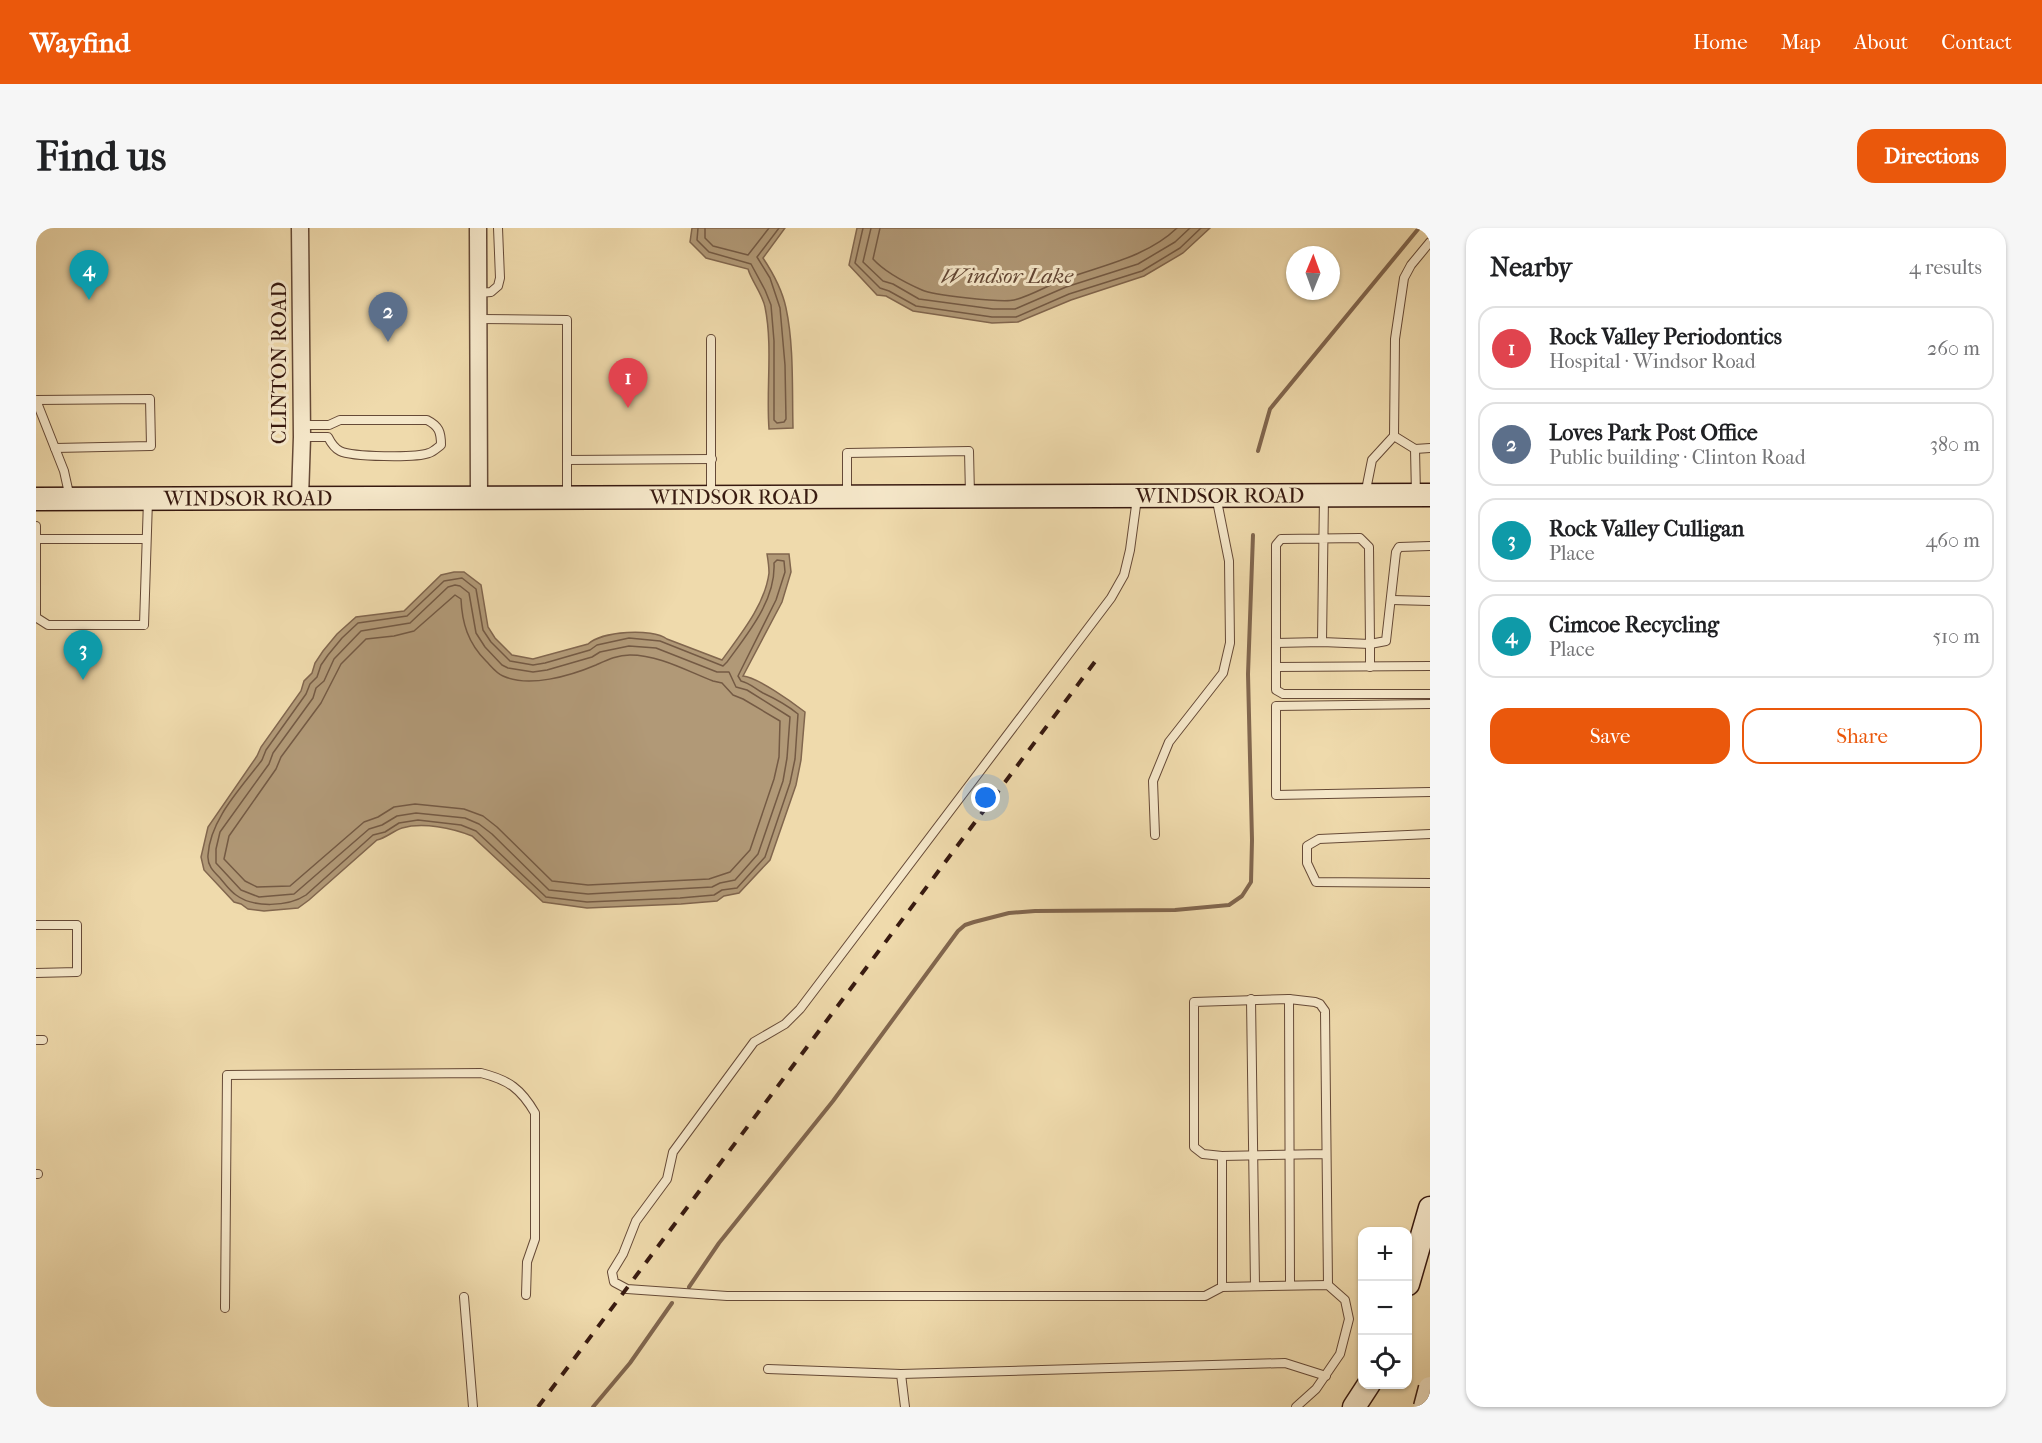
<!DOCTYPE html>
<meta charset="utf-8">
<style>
:root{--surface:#fff;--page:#f6f6f6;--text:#202124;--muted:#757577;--line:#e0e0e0;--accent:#ea580c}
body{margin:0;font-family:"IM FELL French Canon",serif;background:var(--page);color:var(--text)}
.controls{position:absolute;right:18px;bottom:18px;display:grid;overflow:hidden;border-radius:12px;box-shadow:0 2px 4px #0004}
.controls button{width:54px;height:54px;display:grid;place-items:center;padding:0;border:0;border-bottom:2px solid var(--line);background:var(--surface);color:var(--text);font:30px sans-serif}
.compass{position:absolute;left:1250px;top:18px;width:54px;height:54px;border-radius:50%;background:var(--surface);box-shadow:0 2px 4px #0004;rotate:1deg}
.you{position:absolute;left:950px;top:570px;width:21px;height:21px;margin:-15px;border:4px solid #fff;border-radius:50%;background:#1a73e8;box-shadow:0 0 0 9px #1a73e833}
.badge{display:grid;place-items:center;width:39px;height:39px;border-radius:50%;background:var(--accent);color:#fff;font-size:20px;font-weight:700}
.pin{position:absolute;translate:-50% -50px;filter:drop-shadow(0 2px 3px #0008)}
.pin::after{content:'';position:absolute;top:32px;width:21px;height:18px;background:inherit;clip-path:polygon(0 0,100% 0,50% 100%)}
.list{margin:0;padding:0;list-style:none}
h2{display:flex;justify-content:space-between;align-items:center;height:78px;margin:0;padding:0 24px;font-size:26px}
h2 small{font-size:20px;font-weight:400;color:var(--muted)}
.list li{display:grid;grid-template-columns:39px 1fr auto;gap:18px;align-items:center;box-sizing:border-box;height:84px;margin:0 12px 12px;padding:0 12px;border:2px solid var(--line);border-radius:18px}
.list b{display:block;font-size:22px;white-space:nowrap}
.list p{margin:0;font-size:20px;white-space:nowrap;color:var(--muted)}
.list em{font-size:20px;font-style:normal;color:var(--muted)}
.actions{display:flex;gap:12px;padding:18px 24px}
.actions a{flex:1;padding:14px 0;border:2px solid var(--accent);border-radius:18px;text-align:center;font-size:21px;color:var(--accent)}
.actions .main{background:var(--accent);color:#fff}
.icon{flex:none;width:33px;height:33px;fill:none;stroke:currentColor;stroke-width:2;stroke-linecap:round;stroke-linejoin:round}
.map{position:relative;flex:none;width:1394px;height:1179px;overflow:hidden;border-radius:18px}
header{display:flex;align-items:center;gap:36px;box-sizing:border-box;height:84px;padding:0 30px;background:var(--accent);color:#fff}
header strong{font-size:28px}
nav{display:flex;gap:33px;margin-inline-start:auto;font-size:21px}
.intro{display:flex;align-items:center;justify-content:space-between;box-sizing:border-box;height:144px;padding:0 36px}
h1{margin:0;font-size:42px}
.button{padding:15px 27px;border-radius:18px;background:var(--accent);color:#fff;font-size:21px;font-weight:700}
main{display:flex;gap:36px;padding:0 36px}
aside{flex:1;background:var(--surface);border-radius:18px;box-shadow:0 2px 4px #0004}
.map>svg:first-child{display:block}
.water{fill:#b19977;stroke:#81664e;stroke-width:1.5}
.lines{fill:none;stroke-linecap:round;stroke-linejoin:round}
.shore{stroke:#745a44;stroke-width:1.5}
.stream{stroke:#81664e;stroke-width:4}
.lane-casing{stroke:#664a37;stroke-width:10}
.street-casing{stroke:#664a37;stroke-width:19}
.secondary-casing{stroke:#381a10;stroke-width:25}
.lane{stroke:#f5e7c9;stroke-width:8}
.street{stroke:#f5e7c9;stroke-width:16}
.secondary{stroke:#f5e7c9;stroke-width:22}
.rail{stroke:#381a10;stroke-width:4;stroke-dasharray:10 10;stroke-linecap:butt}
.secondary-bridge-casing{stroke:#381a10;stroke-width:25;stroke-linecap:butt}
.secondary-bridge{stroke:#f5e7c9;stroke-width:22}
.labels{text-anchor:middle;stroke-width:6;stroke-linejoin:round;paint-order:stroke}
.street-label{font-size:21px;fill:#381a10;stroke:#f5e7c9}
.water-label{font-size:22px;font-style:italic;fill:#624634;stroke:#f5e7c9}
</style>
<header>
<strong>Wayfind</strong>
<nav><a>Home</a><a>Map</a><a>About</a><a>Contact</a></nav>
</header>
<div class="intro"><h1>Find us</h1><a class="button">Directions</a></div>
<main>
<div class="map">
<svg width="1394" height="1179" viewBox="0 0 1394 1179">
<rect width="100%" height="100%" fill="#efdaac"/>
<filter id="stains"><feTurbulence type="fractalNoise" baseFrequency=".00333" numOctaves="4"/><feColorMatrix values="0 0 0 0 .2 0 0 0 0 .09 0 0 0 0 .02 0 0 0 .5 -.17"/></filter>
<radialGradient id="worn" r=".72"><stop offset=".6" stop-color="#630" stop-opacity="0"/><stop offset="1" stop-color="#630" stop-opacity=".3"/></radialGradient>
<g class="water">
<path d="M 656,0 L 749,0 L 727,30 C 737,45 746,61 750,80 C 758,117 756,161 757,200 L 733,201 C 730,161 737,118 729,79 C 726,65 716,54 712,41 L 670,30 L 654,14 Z"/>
<polygon points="821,0 1174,0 1147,25 1108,48 1035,72 982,94 956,95 877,83 850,68 841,67 813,37"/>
<path d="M 731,326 L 753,326 L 755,344 L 746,374 L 707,448 C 721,449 756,474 769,484 L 765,532 L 760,557 L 734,632 L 703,665 L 688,668 L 681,673 L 645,676 L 551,680 L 507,674 L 436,608 C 416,600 387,594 366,600 C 357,603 350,610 341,612 L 273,672 L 262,680 L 228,683 L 212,681 L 205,676 L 198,674 L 168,642 L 165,629 L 172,599 L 221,528 L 225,519 L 265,463 L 268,453 L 276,445 L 279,435 L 287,423 L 301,406 L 320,389 L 368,383 L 405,347 L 418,344 L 428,344 L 445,357 L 452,399 L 459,410 L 476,427 L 497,431 L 552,416 C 566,403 616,400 631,411 L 686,432 C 704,407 729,377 733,345 C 733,339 732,332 731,326 Z"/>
</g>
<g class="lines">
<g class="shore">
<polyline points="662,0 661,12 673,24 715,36 729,62 735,77 738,113 738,192 741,195 748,194 750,191 749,137 744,80 734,50 721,29 743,0"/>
<polyline points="669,0 669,10 677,18 712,27 733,0"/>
<polyline points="827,0 819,35 844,60 853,63 880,78 956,89 980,89 1033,66 1106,43 1144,20 1165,0"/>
<polyline points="835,0 827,34 847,53 857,56 883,71 957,81 979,81 1030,59 1102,36 1139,14 1154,0"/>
<path d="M 844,0 L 837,31 C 849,44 870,55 886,62 C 897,67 966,75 978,72 C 995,68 1012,57 1029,51 C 1067,37 1111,29 1141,0"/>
<path d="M 741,332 L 748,333 L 749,344 L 740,372 L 702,448 L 705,453 C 714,455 719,461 727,465 C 740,471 751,477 762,486 L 759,531 L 754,555 L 729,629 L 701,660 L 686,662 L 678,667 L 644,670 L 551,674 L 510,669 L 440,603 L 425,597 L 382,592 L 363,595 L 349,604 L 337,607 L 270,667 C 252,679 217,680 200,667 C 194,663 189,656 184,650 C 177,643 171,637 172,627 C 174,591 206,559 226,532 L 230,522 L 270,466 L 274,456 L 281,449 L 285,437 L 292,427 L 306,410 L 322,395 L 371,388 L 408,353 L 426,350 L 440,361 L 447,402 L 455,414 L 474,433 L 497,437 L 509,435 L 554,422 L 561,417 L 593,410 L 624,413 L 687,438 L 691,434 C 712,405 740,372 738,335 Z"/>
<polygon points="419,357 424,358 433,365 440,405 449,419 466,437 472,440 497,444 511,442 556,429 564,424 593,418 620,420 681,444 693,444 700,459 711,462 754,489 751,530 747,553 722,626 699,652 684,655 676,659 552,666 513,662 456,606 443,596 429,590 380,585 361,588 346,597 333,601 258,666 223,669 205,662 180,635 180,621 184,604 233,536 237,525 277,470 280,460 288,453 298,431 325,403 374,395 412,359"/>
<path d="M 419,367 L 425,371 C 426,395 432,415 450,433 C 455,438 460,445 467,448 C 493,460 534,448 560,437 C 571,432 581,427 594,427 C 623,427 651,443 677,453 L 686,455 L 697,467 L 707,471 L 744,493 L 743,529 L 738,551 L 714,622 L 694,644 L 673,651 L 552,657 L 516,653 L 461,599 L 447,588 L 428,581 L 379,576 L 358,579 L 342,589 L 328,594 L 254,658 L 221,659 L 209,653 L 188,631 L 193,608 L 240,541 L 245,529 L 285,475 L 305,436 L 330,411 L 358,408 L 378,403 Z"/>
</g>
<g class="stream">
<polyline points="1222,223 1234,181 1383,0"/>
<polyline points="653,1059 683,1015 797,873 922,703 929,697 938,694 973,685 999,683 1139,682 1193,677 1206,668 1215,654 1216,612 1212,446 1217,307"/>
<polyline points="557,1179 594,1135 636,1075"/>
</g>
<g class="lane-casing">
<g id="lane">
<polyline points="443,65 455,64 462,58 464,50 462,0"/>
<polyline points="444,91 531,92 531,269"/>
<polyline points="675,111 675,269"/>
<polyline points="0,172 114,171 115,218 19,220"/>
<polyline points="0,172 28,243 34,270"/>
<path d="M 266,197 L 293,197 L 304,192 L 391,192 C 403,198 405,204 405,217 C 401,220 397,224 393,225 C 380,230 316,229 304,223 C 298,220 295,215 292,209 L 266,209"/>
<polyline points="1358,208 1379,221 1380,267"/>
<polyline points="1379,221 1394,220"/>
<polyline points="531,232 676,231"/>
<polyline points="1329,267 1336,232 1358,208 1359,111 1368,50 1375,37 1394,14"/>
<polyline points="811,268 811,225 933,223 934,267"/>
<polyline points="1101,270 1094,322 1088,347 1075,370 764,781 749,796 718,814 637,924 631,951 600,993 587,1026 576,1044 578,1054 591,1061 691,1068 1169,1068 1186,1059 1186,928"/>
<polyline points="0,298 0,390"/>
<polyline points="0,311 110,311"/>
<polyline points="1356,372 1394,373"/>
<polyline points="1,390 12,397 108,397 112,272"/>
<polyline points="1286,414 1334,416 1333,319 1324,310 1245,311 1240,317 1240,415 1286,414 1288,268"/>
<polyline points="1240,415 1240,462 1247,466 1394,466"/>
<polyline points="1240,439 1394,438"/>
<polyline points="1334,439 1334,416 1350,413 1360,324 1363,319 1394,318"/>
<polyline points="1394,476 1240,478 1240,567 1394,564"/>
<polyline points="1394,606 1283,611 1271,618 1271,635 1280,654 1394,655"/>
<polyline points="1119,607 1117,553 1133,514 1187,445 1194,415 1193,333 1180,268"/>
<polyline points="0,697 41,697 41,744 0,745"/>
<polyline points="1215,771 1219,1058"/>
<polyline points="1253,771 1254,1057"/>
<polyline points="0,812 7,812"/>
<polyline points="1289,926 1186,928 1167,926 1158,919 1158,774 1253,771 1279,774 1284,776 1289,783 1292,1057"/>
<polyline points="0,946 2,946"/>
<polyline points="1186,1059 1292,1057 1309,1072 1313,1091 1304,1126 1280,1161 1260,1179"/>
<polyline points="428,1069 437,1179"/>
<path d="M 189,1080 L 191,847 L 445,845 C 473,852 485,861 499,885 L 499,1011 L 491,1034 L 490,1067"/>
<polyline points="732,1141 865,1146 869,1179"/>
<polyline points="865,1146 1249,1135 1290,1148"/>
</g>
</g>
<g class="street-casing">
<g id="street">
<polyline points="264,0 266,209 264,270"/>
<polyline points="442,0 443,270"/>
</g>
</g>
<g class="secondary-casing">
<g id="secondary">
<path id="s1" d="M 0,271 L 1394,267"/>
<polyline points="1372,1056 1394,980"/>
<polyline points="1318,1179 1333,1156"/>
</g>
</g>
<use href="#lane" class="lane"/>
<use href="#street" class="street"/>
<use href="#secondary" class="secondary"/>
<polyline class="rail" points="502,1179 1061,431"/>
<g class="secondary-bridge-casing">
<polyline id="secondary-bridge" points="1389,1179 1394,1160"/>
</g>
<use href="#secondary-bridge" class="secondary-bridge"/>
</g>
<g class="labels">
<g class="street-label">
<text transform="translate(243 135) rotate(-90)" y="7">CLINTON ROAD</text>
<text dy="7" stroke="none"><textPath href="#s1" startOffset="1184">WINDSOR ROAD</textPath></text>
<text dy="7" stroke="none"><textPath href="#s1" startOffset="698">WINDSOR ROAD</textPath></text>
<text dy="7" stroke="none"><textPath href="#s1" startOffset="212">WINDSOR ROAD</textPath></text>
</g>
<g class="water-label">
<text x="971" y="55">Windsor Lake</text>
</g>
</g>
<rect width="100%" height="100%" filter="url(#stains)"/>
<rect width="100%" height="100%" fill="url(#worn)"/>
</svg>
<div class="controls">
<button>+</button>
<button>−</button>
<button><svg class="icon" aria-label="locate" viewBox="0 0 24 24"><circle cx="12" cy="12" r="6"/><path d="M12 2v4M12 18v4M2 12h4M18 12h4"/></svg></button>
</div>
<svg class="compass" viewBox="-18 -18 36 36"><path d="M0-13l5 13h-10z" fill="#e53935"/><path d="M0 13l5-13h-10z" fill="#757577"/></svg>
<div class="you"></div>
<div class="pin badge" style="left:592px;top:180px;background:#e0444e">1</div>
<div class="pin badge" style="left:352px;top:114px;background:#5c6f8a">2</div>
<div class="pin badge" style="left:47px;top:452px;background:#0f9aa8">3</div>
<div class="pin badge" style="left:53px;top:72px;background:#0f9aa8">4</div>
</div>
<aside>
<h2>Nearby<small>4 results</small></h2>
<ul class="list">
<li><span class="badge" style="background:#e0444e">1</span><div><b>Rock Valley Periodontics</b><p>Hospital · Windsor Road</p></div><em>260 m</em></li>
<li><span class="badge" style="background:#5c6f8a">2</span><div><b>Loves Park Post Office</b><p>Public building · Clinton Road</p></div><em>380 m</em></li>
<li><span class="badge" style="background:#0f9aa8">3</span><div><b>Rock Valley Culligan</b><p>Place</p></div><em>460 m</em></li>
<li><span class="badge" style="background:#0f9aa8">4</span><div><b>Cimcoe Recycling</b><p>Place</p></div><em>510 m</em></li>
</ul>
<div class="actions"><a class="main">Save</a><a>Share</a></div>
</aside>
</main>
